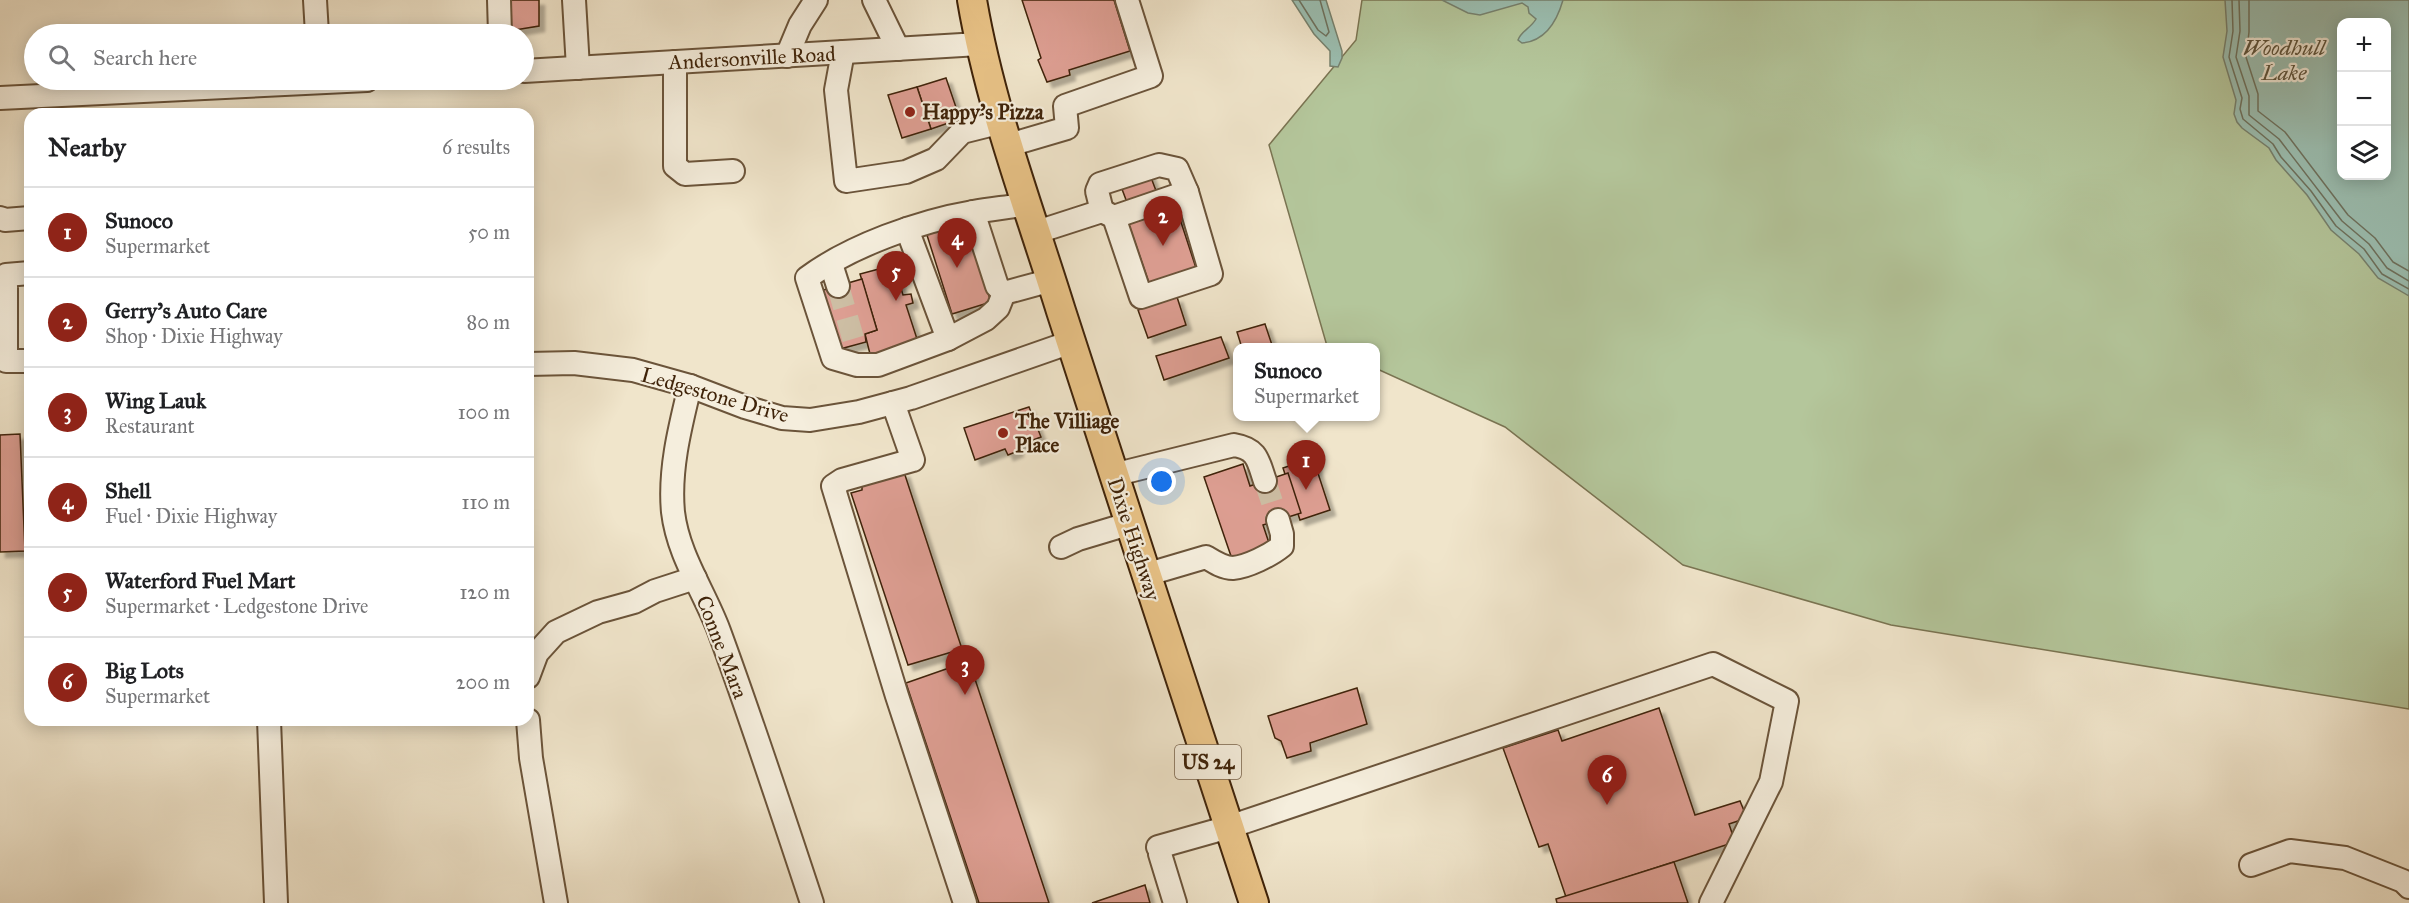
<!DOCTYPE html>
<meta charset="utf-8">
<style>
:root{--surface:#fff;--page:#f2f2f2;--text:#202124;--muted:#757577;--line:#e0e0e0;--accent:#8f2418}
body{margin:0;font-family:"IM FELL Great Primer",serif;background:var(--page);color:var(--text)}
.controls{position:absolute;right:18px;top:18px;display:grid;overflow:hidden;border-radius:12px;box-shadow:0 3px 15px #0003}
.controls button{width:54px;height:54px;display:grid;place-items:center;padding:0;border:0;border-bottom:2px solid var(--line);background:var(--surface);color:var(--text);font:30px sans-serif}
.you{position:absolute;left:1162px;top:482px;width:21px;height:21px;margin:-15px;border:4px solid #fff;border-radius:50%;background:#1a73e8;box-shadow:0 0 0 9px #1a73e833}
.badge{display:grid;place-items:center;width:39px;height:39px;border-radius:50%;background:var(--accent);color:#fff;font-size:20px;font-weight:700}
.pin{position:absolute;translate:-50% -50px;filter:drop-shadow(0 2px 3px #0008)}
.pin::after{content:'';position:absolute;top:32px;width:21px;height:18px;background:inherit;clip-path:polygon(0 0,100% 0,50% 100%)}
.popup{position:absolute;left:1233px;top:343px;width:147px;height:78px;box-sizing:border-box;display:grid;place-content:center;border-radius:12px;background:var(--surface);filter:drop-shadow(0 2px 4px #0005);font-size:20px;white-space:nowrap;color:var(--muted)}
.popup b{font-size:22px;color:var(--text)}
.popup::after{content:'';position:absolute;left:50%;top:100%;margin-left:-12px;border:12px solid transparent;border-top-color:var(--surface)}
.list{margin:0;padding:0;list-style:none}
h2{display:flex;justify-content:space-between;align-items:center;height:78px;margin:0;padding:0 24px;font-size:26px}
h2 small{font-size:20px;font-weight:400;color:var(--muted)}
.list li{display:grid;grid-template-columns:39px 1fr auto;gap:18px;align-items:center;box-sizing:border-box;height:90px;padding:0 24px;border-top:2px solid var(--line)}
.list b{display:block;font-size:22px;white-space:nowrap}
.list p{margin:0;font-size:20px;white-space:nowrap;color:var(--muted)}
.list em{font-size:20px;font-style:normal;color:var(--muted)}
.icon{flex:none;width:33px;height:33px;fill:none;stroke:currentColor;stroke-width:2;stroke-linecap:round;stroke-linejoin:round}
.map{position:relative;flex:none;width:2409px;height:903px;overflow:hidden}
.search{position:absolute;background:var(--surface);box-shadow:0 3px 15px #0003;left:24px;top:24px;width:510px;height:66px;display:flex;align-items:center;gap:15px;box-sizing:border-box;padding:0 21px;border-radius:33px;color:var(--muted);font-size:22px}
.panel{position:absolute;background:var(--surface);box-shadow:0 3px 15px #0003;left:24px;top:108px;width:510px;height:618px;border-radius:18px}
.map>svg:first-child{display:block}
.green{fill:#b4c69b;stroke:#7a7452;stroke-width:1.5;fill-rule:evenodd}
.water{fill:#9bbfb2;stroke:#76816e;stroke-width:1.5;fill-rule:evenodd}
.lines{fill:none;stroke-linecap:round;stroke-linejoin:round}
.shore{stroke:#6d715e;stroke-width:1.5}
.building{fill:#dd9e92;stroke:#3f2309;stroke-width:1.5;filter:url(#shadow)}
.minor-tunnel{stroke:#cdbea4;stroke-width:22;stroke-dasharray:22 11;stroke-linecap:butt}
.minor-casing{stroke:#6b543a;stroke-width:26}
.major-casing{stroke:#3f2309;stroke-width:32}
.minor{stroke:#f5eedd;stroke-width:22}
.major{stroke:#e8c286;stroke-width:28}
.poi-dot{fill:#8f2418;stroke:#f5eedd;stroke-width:2}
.labels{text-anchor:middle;stroke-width:4.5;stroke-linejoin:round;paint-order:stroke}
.shield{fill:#f5eedd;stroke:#766049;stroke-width:1.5}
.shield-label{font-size:20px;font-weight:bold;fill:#3f2309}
.street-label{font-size:21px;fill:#3f2309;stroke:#f5eedd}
.poi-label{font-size:21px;font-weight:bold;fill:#3f2309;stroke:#f5eedd;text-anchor:start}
.water-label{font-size:22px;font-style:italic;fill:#5b523c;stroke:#f5eedd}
</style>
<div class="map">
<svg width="2409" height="903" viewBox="0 0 2409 903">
<defs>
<filter id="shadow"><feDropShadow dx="5.5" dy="5.5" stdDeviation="1.5" flood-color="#0004"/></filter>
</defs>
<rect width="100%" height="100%" fill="#f0e5cb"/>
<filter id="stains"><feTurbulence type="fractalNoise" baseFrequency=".00333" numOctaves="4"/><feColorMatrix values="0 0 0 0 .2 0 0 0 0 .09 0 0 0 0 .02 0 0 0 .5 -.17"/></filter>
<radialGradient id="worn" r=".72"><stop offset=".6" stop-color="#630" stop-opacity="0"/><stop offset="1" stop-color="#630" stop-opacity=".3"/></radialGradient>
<path class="green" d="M 1362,0 L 2409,0 L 2409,709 L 1891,625 L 1683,565 L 1505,427 L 1375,368 L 1375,348 L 1327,346 L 1269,145 L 1356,40 ZM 2342,22 L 2386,22 L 2386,176 L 2342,176 Z"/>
<g class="water">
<polygon points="1292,0 1326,0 1342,51 1342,58 1338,67 1330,66 1330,51 1314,34"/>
<path d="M 1442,0 L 1563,0 C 1557,21 1546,41 1522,43 L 1518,40 C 1521,31 1531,28 1536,19 L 1529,13 L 1528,7 L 1522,3 L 1480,15 L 1468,13 Z"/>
<path d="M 2225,0 L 2409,0 L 2409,296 L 2378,278 L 2359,254 L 2331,230 L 2307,195 L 2276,160 L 2269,148 L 2242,128 L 2237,122 L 2234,114 L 2236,100 L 2223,57 L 2227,31 ZM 2386,22 L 2386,176 L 2342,176 L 2342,22 Z"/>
</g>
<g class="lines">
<g class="shore">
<polyline points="1299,0 1318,30 1326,36 1329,32 1320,0"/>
<polyline points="2232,0 2233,31 2229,57 2242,98 2240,109 2243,119 2273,144 2281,157 2311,191 2336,226 2364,249 2382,274 2409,289"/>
<polyline points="2239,0 2240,31 2236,57 2249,96 2249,115 2279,139 2342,221 2369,244 2387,268 2409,281"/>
<polyline points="2249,0 2249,32 2246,57 2258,94 2258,111 2285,132 2348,215 2375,238 2393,262 2409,271"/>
</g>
</g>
<g class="building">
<polygon points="503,0 539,0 539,26 515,30 512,27 504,28"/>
<polygon points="1022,0 1114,0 1130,51 1069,70 1070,75 1047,82 1038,60 1041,58"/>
<polygon points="946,78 960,119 931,129 917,87"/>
<polygon points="917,87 931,129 902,138 888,95"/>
<polygon points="1144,159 1158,196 1128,205 1114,168"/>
<polygon points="1176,207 1197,271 1150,286 1128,222"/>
<polygon points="965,220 991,302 952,314 926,232"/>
<polygon points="894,265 903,295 911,294 913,303 906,305 918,342 871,358 865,334 877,330 860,274"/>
<polygon points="862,279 877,330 865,334 866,342 840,349 820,291"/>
<polygon points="1177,297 1186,325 1148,338 1138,310"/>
<polygon points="1265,324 1273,348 1242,348 1237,332"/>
<polygon points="1221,337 1229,358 1164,380 1156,356"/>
<polygon points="1029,407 1041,437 1017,446 1018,451 1008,455 1005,449 975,460 964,428"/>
<polygon points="20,434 25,551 0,552 0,435"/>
<polygon points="1313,458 1330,510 1300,520 1283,468"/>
<polygon points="1243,464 1250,486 1288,473 1301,513 1263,525 1270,546 1232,559 1204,477"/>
<polygon points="904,472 962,649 908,665 851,493 862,490 862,485"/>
<polygon points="969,661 1049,903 979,903 906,683"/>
<polygon points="1357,688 1367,724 1310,743 1311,751 1287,758 1281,741 1275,738 1268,716"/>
<polygon points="1659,708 1695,815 1740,801 1747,818 1729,824 1735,842 1566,897 1548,844 1539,847 1503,748 1558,730 1562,741"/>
<polygon points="1674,862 1688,903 1557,903 1556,899"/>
<polygon points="1145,885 1150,903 1092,903"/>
</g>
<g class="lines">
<g class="minor-tunnel">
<polyline points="838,286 855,345"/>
<polyline points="1265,481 1278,520"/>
</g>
<g class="minor-casing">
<g id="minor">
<polyline points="315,0 317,34"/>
<polyline points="499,0 500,34"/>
<polyline points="574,0 578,68"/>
<polyline points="874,0 898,49"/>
<polyline points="843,52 836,90 846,181 906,172 936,159 962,132 1002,122"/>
<polyline points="787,56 800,25 816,0"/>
<polyline points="675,62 675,166 685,174 733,171"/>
<polyline points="524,71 979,44"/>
<polyline points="0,98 367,80"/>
<polyline points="1009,145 1067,128 1065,106 1151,76 1127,0"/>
<path d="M 1028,204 C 1010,207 991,209 973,212 C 920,221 850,246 807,278 L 833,358 L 857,365 L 878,365 L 948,339 L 986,319 L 998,308 L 1004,293 L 1052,280"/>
<polyline points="1102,211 1097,191 1100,184 1159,165 1177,169 1187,192"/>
<polyline points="973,212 997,286 1004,293"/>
<polyline points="0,218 5,220 30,218"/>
<polyline points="907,229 948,339"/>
<polyline points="1037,232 1102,211 1114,217 1187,192 1211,274 1141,297 1114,217"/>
<polyline points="831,264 838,286"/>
<polyline points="30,273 6,275 6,361 30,361"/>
<polyline points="528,364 574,363 633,370 690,386 745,407 782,418 810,420 859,412 911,398 1071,342"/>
<path d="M 690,386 C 680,427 669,470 673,512 C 678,555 704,591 719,631 C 752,721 782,812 812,903"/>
<polyline points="893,403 913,460 842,480 833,486 897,696 965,903"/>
<path d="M 1113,475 L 1234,445 C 1258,449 1258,461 1265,481"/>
<polyline points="1061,547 1078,539 1128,524"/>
<path d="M 1145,575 L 1206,557 C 1214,562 1223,568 1233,568 C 1247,567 1271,555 1282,546 L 1282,534 L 1278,520"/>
<polyline points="528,677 537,653 556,632 598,612 634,602 655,591 695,578"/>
<polyline points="269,720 276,903"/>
<polyline points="528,720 531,758 556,903"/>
<polyline points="1158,847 1229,827 1713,664 1787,701 1771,782 1711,903"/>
<polyline points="1160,854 1175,903"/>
<polyline points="2251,865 2290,851 2345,858 2403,881 2409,887"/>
</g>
</g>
<g class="major-casing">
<path id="major" d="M 972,0 C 990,106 1029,208 1061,311 C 1124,509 1190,705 1254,903"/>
</g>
<use href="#minor" class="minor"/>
<use href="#major" class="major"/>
</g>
<g class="poi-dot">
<circle cx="910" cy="112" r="6"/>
<circle cx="1003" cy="433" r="6"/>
</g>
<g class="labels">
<rect class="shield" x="1175" y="745" width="66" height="34" rx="4.5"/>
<g class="shield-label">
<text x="1208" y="769">US 24</text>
</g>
<g class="street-label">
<text transform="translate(752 58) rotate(-3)" y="7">Andersonville Road</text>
<text transform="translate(715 395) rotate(16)" y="7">Ledgestone Drive</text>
<text transform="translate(1134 539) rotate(72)" y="7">Dixie Highway</text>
<text transform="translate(722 647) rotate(69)" y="7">Conne Mara</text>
</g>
<g class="poi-label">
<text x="922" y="119">Happy's Pizza</text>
<text x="1015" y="428">The Villiage<tspan x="1015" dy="24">Place</tspan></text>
</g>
<g class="water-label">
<text x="2284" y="55">Woodhull<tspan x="2284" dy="25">Lake</tspan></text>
</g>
</g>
<rect width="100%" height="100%" filter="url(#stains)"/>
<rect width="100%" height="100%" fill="url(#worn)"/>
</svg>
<div class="controls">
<button>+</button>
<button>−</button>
<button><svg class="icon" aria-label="layers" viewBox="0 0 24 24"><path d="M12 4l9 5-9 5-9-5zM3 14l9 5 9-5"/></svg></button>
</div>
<div class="you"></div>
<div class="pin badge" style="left:1306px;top:490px">1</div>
<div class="popup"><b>Sunoco</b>Supermarket</div>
<div class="pin badge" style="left:1163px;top:246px">2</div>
<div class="pin badge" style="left:965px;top:695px">3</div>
<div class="pin badge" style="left:957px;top:268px">4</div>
<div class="pin badge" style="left:896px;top:301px">5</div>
<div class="pin badge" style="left:1607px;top:805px">6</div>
<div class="search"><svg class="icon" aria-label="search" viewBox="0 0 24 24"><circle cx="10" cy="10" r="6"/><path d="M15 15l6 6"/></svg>Search here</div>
<section class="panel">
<h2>Nearby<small>6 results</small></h2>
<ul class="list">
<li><span class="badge">1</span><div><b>Sunoco</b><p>Supermarket</p></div><em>50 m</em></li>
<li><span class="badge">2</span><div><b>Gerry's Auto Care</b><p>Shop · Dixie Highway</p></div><em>80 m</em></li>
<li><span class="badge">3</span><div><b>Wing Lauk</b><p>Restaurant</p></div><em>100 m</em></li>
<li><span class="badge">4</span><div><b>Shell</b><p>Fuel · Dixie Highway</p></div><em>110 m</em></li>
<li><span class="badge">5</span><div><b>Waterford Fuel Mart</b><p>Supermarket · Ledgestone Drive</p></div><em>120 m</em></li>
<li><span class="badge">6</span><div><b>Big Lots</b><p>Supermarket</p></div><em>200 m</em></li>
</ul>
</section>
</div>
